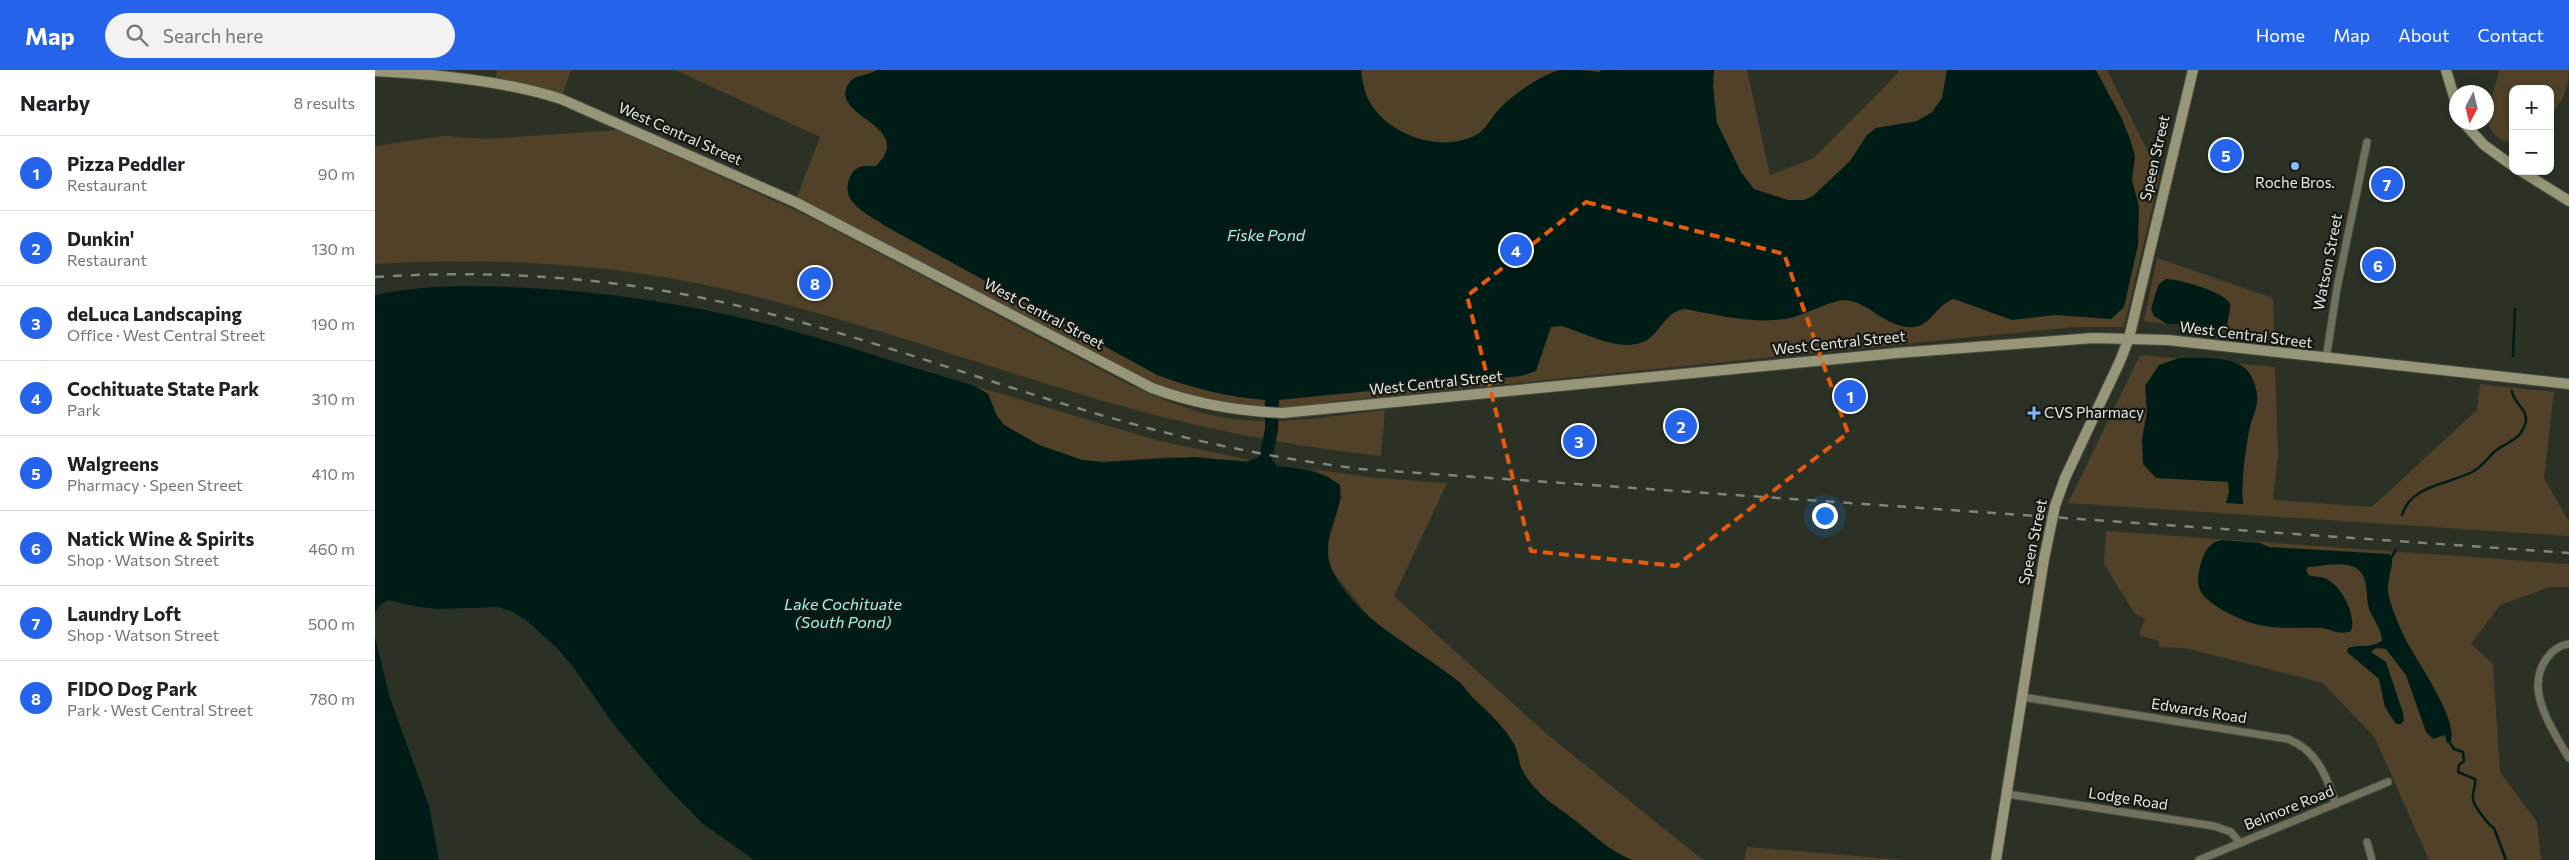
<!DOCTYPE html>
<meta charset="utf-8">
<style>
:root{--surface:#fff;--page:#f2f2f2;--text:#202124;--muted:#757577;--line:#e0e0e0;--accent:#2563eb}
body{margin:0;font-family:Commissioner,sans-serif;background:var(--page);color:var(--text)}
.controls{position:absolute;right:15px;top:15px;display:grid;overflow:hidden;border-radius:10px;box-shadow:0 2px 8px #0003}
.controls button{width:45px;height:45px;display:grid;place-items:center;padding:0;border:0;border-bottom:1px solid var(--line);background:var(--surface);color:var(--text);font:25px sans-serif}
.compass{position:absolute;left:2074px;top:15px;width:45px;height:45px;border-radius:50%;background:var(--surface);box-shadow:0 2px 8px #0003;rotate:187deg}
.you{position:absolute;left:1449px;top:445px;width:18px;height:18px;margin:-12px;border:4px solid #fff;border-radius:50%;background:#1a73e8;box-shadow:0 0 0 8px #1a73e833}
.badge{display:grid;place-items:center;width:32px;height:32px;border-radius:50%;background:var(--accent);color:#fff;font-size:16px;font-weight:700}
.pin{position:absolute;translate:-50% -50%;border:2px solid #fff;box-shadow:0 1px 5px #0006}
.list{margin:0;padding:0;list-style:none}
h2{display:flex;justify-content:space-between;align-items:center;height:65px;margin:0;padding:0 20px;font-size:21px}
h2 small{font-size:16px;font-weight:400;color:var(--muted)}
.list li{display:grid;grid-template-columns:32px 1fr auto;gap:15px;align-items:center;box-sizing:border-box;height:75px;padding:0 20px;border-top:1px solid var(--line)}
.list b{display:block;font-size:19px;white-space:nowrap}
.list p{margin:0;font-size:16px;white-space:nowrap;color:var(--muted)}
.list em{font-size:16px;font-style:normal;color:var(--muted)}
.icon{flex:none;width:28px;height:28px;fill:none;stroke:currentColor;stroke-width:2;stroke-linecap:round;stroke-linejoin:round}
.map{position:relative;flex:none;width:2194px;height:790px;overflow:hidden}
header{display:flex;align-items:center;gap:30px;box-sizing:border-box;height:70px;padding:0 25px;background:var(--accent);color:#fff}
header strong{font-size:24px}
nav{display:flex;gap:28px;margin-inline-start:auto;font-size:18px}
.search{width:350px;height:45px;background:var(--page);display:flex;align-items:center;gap:12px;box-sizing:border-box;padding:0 18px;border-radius:28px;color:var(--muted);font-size:19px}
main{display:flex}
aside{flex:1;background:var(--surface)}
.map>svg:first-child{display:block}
.green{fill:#504128}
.water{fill:#001c16}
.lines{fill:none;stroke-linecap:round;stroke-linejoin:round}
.stream{stroke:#001c16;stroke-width:2.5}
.street-casing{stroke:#494f43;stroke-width:9}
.secondary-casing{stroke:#494f43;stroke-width:12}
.street{stroke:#72715e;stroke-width:7}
.secondary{stroke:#989678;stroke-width:10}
.rail{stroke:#7f857a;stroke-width:2.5;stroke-dasharray:9 9;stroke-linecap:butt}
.secondary-bridge-casing{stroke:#494f43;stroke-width:12;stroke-linecap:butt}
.secondary-bridge{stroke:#989678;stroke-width:10}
.marked{fill:none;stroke:#e8590c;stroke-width:4;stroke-dasharray:10 6;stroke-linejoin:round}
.poi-dot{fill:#84bcfb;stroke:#151813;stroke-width:2}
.labels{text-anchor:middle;stroke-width:4.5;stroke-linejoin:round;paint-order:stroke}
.street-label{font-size:15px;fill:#e5eae1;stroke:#151813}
.poi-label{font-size:15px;fill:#e5eae1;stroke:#151813}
.water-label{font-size:16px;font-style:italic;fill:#9cf7e3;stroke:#151813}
</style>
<header>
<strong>Map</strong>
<div class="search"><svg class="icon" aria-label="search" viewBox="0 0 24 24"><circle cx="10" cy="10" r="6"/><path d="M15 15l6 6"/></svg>Search here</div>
<nav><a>Home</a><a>Map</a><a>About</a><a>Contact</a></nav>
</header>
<main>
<aside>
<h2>Nearby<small>8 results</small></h2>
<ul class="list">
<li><span class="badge">1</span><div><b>Pizza Peddler</b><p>Restaurant</p></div><em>90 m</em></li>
<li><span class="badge">2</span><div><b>Dunkin'</b><p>Restaurant</p></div><em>130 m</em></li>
<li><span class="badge">3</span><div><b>deLuca Landscaping</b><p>Office · West Central Street</p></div><em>190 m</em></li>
<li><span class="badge">4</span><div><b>Cochituate State Park</b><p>Park</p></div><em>310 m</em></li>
<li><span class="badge">5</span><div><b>Walgreens</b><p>Pharmacy · Speen Street</p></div><em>410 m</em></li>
<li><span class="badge">6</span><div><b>Natick Wine &amp; Spirits</b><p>Shop · Watson Street</p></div><em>460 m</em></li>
<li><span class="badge">7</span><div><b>Laundry Loft</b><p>Shop · Watson Street</p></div><em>500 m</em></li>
<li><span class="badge">8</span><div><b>FIDO Dog Park</b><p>Park · West Central Street</p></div><em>780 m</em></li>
</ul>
</aside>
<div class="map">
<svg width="2194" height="790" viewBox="0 0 2194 790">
<rect width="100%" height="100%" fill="#2b3225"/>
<g class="green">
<polygon points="122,0 196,0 186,29 120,14"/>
<polygon points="300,0 1372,0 1395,105 1439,88 1523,3 1523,0 1732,0 1785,105 1749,257 1700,257 961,331 894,343 798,326 420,132 445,67"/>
<path d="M 2124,0 L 2194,0 C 2194,18 2187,33 2175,46 L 2175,19 L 2138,19 L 2138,73 C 2095,64 2120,26 2124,0 Z"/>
<path d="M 242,60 L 433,146 L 755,315 C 785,328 814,341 846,347 C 899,357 956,346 1010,340 L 1006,386 C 906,375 808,355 712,326 C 590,290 469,246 345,218 C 231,193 116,187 0,194 L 0,76 L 69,66 L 111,69 Z"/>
<polygon points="1782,188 1898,228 1899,268 1769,251"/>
<polygon points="1765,285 1900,297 1903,386 1898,430 1997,437 2102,340 2105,314 2179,322 2169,408 2194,452 2194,466 1693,433"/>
<polygon points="600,316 781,370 879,391 791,387 728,392 707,390 664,375 629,355 622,346 613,324"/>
<polygon points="936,399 1001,408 1072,413 1019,526 1174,666 1328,790 1257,790 1234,778 1171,731 1148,703 1142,689 1140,676 1116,644 1098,628 1086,613 996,549 958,502 954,491 953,474 956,456 967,427 954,407"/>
<polygon points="1731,461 2194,494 2194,517 2175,517 2125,535 2096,574 2118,594 2125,702 2162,752 2166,790 2054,790 2000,668 1948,613 1810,578 1784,577 1784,571 1764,565 1770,548 1760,544 1729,494"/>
<polygon points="1372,777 1529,790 1369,790"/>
</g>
<g class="water">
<path d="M 502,0 L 986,0 C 987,10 989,20 993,29 C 1012,66 1067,84 1103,64 C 1111,59 1118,45 1125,38 C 1136,26 1170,2 1186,0 C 1199,0 1212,0 1224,2 L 1227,0 L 1339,0 L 1338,16 L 1342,53 L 1366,102 L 1379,119 L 1413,130 L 1429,130 L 1438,126 L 1475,91 L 1492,65 L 1501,58 L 1542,51 L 1557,42 L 1567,28 L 1572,0 L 1721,0 L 1747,49 L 1755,69 L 1760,86 L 1757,110 L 1764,136 L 1763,175 L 1749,237 L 1736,249 L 1681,245 L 1637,250 L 1579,229 C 1562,234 1557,254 1540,257 C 1511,260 1495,231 1469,230 C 1460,229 1429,245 1415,248 C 1379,255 1345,245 1309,239 C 1294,242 1290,252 1280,263 C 1257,290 1214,264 1186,256 L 1176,257 L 1161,301 L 1146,306 L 904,330 L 903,360 L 897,390 L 902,396 C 926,399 945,400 965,415 C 969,444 943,470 957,500 C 982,552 1041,577 1084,612 C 1090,617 1093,624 1099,629 C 1113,643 1129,656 1139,674 C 1144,683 1143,694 1149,703 C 1163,728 1186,738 1207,756 C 1223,769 1237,782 1257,790 L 379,790 L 327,753 L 290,715 L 239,655 L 199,598 L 184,580 L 151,550 L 136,541 L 123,537 L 64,539 L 44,537 L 13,530 L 4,536 L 0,543 L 0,225 C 52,214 102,215 154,218 C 238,222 323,236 404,257 C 470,275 535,297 600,316 L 613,324 L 622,346 L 629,355 L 664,375 L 707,390 L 728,392 L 820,387 L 871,392 L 884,387 L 890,359 L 890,330 C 852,327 817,318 782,305 L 510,156 C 492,143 464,133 475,107 C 480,95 488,96 501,96 C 543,55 451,47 474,13 C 480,4 493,6 502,0 Z"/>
<path d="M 1791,209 C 1803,209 1851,222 1855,234 C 1856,240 1852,251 1852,257 L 1845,261 L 1818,255 L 1792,254 L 1779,246 L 1776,239 L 1780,225 L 1784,214 Z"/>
<path d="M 1804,288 C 1823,288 1848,286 1865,295 C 1875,299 1881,314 1882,324 C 1884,337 1876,349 1874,361 C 1870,385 1866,410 1868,434 L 1851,433 L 1854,422 L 1853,412 L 1781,408 L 1768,394 L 1767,369 L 1772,342 L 1770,316 L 1784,295 Z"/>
<path d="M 1847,470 L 1885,473 L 1894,477 L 2014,484 L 2017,487 C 2018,497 2013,508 2013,518 C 2013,531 2022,550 2027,562 C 2037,586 2086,650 2075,673 L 2072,673 L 2070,665 L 2058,669 L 2051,662 L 2031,605 L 2011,579 L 2001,578 L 1996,582 L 2011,592 L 2028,643 L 2029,650 L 2026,654 L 2021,654 L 2010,637 L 2004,609 L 1972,582 L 1973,578 C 1987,573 1990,580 2007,571 C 2007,560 1998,549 1994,539 C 1991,529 1993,518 1989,508 C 1982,487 1950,496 1933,497 L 1931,499 L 1933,505 C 1940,508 1948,505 1955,511 C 1967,519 1982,546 1976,561 C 1965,566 1956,559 1946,558 C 1925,557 1901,560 1880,554 C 1865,550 1827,533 1824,517 C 1822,509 1824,498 1827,490 C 1830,480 1836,472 1847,470 Z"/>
<polygon points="0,567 14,625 54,736 64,790 0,790"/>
</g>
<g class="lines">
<g class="stream">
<polyline points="2138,286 2140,239"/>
<path d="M 2027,445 C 2036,415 2074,414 2097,402 C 2107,397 2111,390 2119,382 C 2127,375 2138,372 2145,364 C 2148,360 2150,356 2151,351 C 2152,338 2138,333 2137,321"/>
<polyline points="2016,488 2021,480"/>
<path d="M 2073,670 L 2079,679 L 2088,682 L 2089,691 L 2084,695 L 2083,702 L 2100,709 C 2101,717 2097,722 2098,729 C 2098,735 2114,756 2119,758 L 2131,790"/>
</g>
<g class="street-casing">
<g id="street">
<polyline points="1951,289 1962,218 1992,72"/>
<path d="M 2194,574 C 2185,575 2177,581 2172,588 C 2148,619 2178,661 2194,688"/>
<path d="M 1647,627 L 1913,669 C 1943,681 1951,706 1961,734"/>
<polyline points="1632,724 1839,756 1856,762 1865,773"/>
<polyline points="1992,772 1997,790"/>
<polyline points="1824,790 2013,712"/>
</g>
</g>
<g class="secondary-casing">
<g id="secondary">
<polyline points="2071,0 2082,37"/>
<path d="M 0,1 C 58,4 131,11 186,29 L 420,132 L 777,318 C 820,334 861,341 907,343 L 1522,283 L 1718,268 L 1793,270 L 2194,314"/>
<polyline points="2088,52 2109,75 2138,96"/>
<polyline points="2146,101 2194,131"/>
<polyline points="1690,408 1745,291 1754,268 1818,0"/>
<polyline points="1621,790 1669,489"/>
</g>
</g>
<use href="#street" class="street"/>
<use href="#secondary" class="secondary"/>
<path class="rail" d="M 0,207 C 110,200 220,206 328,228 C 471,258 607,312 747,351 C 825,373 905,389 986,399 L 2194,483"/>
<g class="secondary-bridge-casing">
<polyline id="secondary-bridge" points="1669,489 1680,436 1690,408"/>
</g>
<use href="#secondary-bridge" class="secondary-bridge"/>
</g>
<path class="marked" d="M 1211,132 L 1409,184 L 1473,363 L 1301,496 L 1156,481 L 1092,226 Z"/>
<g class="poi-dot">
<circle cx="1920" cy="96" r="5"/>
<path d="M1656.5 335.5h5v5h5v5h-5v5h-5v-5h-5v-5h5z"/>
</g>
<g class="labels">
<g class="street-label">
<text transform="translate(305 64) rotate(24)" y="5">West Central Street</text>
<text transform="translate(1780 88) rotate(-77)" y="5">Speen Street</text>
<text transform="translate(1953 192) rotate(-79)" y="5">Watson Street</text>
<text transform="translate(669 244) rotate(28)" y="5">West Central Street</text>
<text transform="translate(1871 265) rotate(7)" y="5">West Central Street</text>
<text transform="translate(1464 273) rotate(-6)" y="5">West Central Street</text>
<text transform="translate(1061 313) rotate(-6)" y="5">West Central Street</text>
<text transform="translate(1658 472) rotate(-78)" y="5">Speen Street</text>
<text transform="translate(1824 641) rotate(9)" y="5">Edwards Road</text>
<text transform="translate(1753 729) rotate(9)" y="5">Lodge Road</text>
<text transform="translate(1914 738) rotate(-22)" y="5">Belmore Road</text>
</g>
<g class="poi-label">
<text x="1920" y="118">Roche Bros.</text>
<text x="1669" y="348" text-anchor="start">CVS Pharmacy</text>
</g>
<g class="water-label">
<text x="891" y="171">Fiske Pond</text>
<text x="468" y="540">Lake Cochituate<tspan x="468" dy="18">(South Pond)</tspan></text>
</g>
</g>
</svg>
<div class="controls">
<button>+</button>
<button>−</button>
</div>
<svg class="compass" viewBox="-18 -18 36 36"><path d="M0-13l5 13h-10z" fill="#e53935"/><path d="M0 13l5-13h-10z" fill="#757577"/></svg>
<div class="you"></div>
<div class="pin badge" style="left:1475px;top:326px">1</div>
<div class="pin badge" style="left:1306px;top:356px">2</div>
<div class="pin badge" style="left:1204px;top:371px">3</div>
<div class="pin badge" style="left:1141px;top:180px">4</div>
<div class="pin badge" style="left:1851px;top:85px">5</div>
<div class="pin badge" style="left:2003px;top:195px">6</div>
<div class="pin badge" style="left:2012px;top:114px">7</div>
<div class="pin badge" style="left:440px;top:213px">8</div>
</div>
</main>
